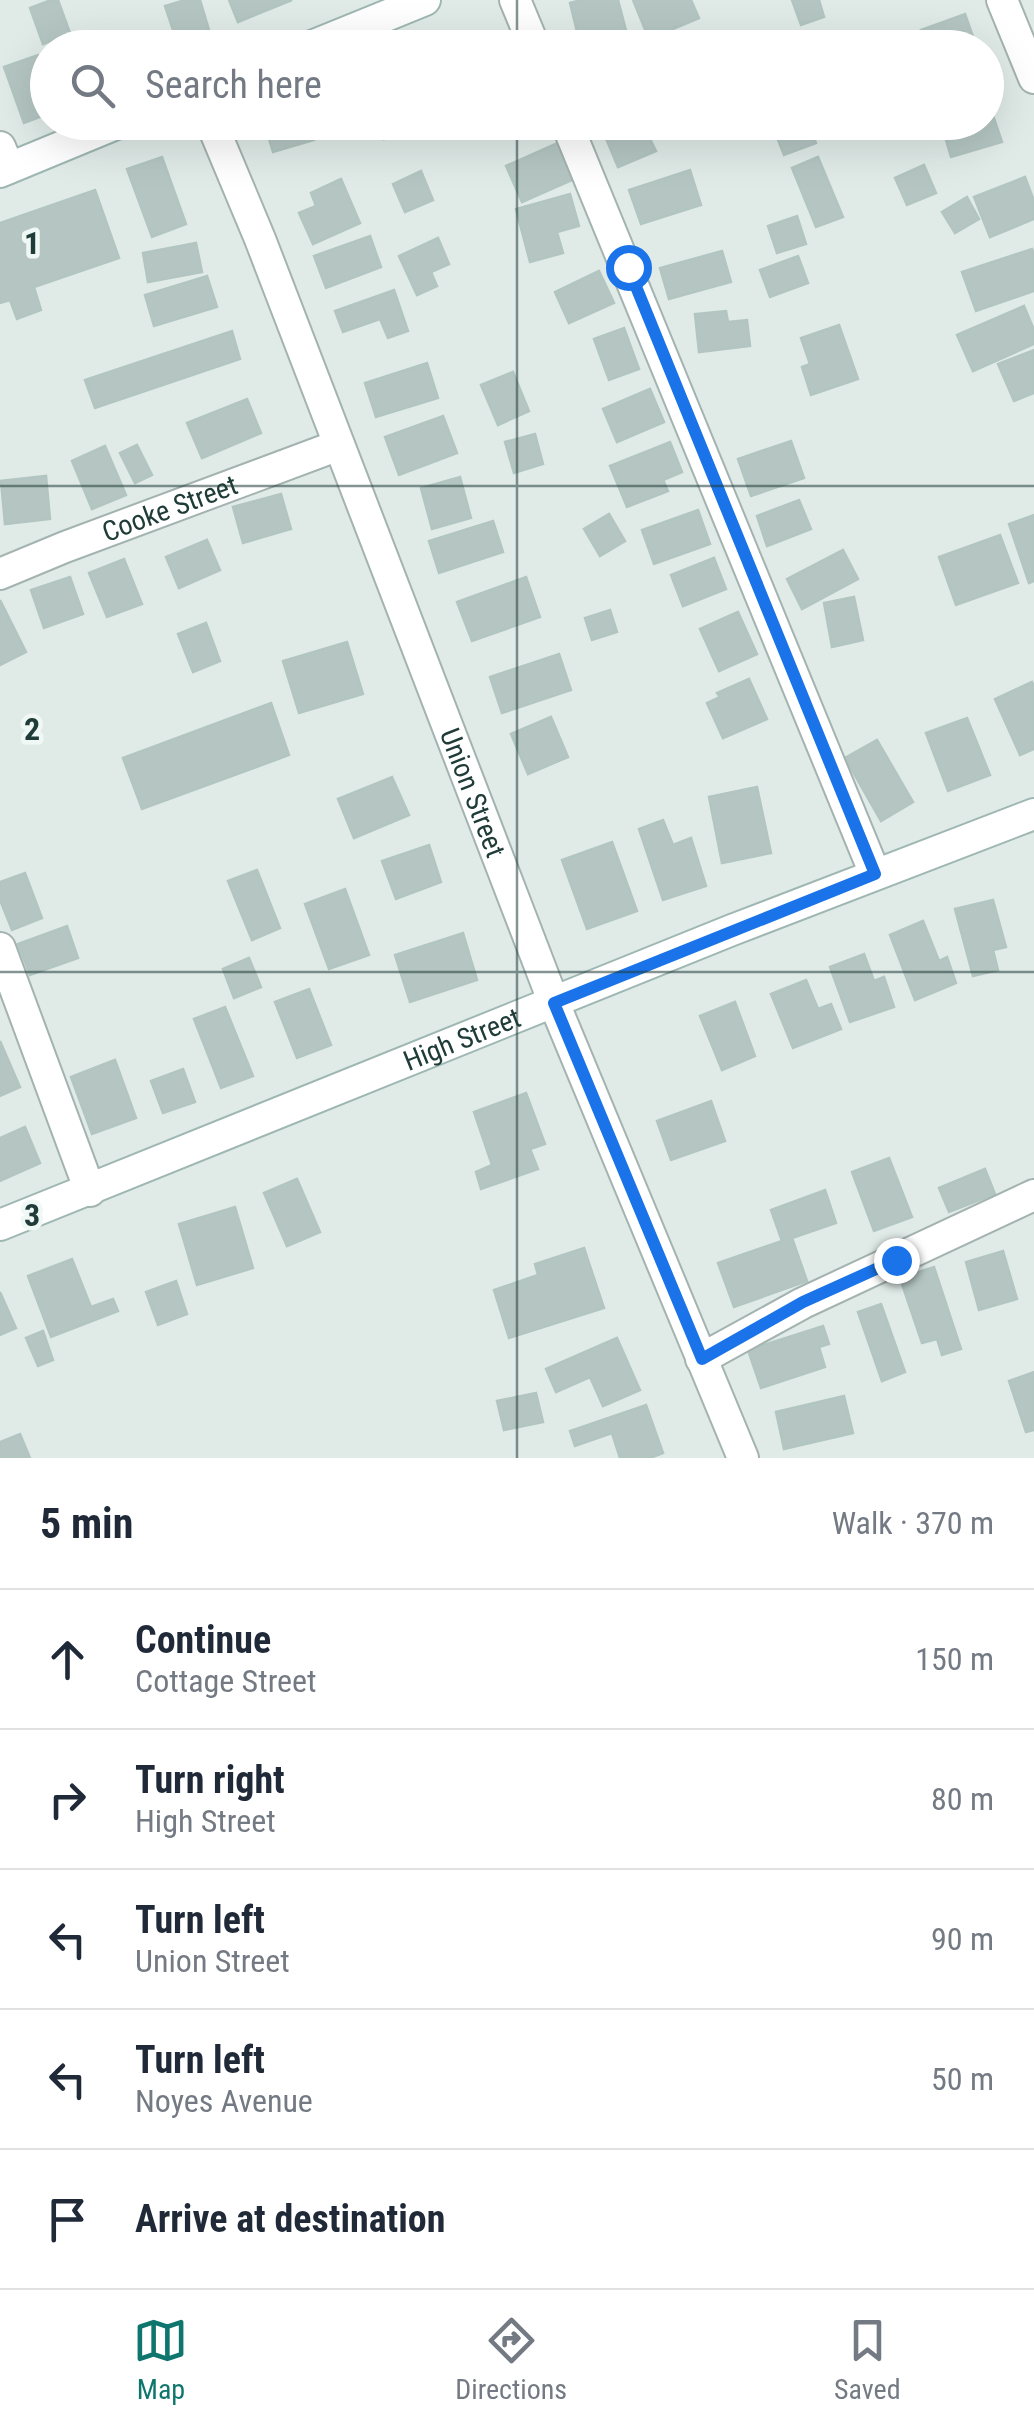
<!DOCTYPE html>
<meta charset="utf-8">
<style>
:root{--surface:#fff;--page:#f6f6f7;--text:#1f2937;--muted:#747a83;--line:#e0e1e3;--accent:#0f766e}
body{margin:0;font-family:"Roboto Condensed",sans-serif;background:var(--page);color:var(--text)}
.stop{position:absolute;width:30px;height:30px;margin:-22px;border:8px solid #1a73e8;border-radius:50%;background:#fff}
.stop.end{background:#1a73e8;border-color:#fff;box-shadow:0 2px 10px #0008}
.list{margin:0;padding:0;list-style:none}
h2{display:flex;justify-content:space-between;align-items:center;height:130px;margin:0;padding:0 40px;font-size:42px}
h2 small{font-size:32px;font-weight:400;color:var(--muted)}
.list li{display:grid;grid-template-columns:65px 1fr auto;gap:30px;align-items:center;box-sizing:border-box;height:140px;padding:0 40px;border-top:2px solid var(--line)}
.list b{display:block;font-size:38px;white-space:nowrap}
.list p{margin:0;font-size:32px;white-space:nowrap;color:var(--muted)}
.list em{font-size:32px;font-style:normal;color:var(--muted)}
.icon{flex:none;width:55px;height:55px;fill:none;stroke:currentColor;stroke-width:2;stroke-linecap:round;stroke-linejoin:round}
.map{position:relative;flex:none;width:1034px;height:1458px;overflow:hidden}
.search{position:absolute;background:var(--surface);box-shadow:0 10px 40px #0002;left:30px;right:30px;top:30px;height:110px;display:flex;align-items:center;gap:25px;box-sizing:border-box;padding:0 35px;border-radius:55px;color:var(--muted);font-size:38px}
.sheet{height:830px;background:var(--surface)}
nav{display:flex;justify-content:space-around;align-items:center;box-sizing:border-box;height:140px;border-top:2px solid var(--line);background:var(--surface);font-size:28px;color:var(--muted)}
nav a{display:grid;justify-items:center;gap:5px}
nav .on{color:var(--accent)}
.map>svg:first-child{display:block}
.building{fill:#b5c6c2;stroke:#b2c5c0;stroke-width:2.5}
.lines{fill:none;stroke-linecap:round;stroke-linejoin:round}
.street-casing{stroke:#a3b3b0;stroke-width:34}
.secondary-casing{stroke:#9eb7b2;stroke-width:34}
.street{stroke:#fff;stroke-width:30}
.secondary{stroke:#fff;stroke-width:30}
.route{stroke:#1a73e8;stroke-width:12}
.grid{fill:none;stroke:#203c39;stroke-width:2.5;stroke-opacity:0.55}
.labels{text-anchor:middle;stroke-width:9;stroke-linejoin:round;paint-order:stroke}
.street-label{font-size:28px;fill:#203c39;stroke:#f0f8f5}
.grid-label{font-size:32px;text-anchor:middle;font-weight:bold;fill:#203c39;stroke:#f0f8f5;stroke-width:9;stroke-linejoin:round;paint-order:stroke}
</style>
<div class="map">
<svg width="1034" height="1458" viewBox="0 0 1034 1458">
<rect width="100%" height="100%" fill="#e0ebe8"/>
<g class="building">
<polygon points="51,0 58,0 70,33 43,44 30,8"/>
<polygon points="185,0 200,0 212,40 188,48 179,48 165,6"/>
<polygon points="229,0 292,0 238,22"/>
<polygon points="581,0 618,0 629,42 608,48 581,48 570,3"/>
<polygon points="633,0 691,0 699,18 649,39"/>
<polygon points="792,0 819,0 824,17 801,25"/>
<polygon points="965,14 977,48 928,48 921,30"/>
<polygon points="497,32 503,48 460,48"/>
<polygon points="38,55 48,82 48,114 24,123 4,67"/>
<polygon points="986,95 1002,142 951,157 944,133 958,128 956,122 986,122"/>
<polygon points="264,122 309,122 314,140 273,152"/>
<polygon points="377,122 407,122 409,128 384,139"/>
<polygon points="622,122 664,122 666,127 648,135 656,151 618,167 603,131"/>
<polygon points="771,122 808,122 816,143 784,155"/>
<polygon points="558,143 574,179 522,202 506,166"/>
<polygon points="162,157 186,224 152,237 127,169"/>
<polygon points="818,157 843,217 816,227 792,168"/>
<polygon points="924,165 936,193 907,205 895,178"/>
<polygon points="690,170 701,205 641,224 629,190"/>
<polygon points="421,171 433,200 405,212 393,184"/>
<polygon points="1025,177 1034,201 1034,219 990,237 974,197"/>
<polygon points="341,179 360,223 313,244 299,213 316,206 311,193"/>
<polygon points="95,190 119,258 34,287 41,310 17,319 10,300 0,303 0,223"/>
<polygon points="570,194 579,226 557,232 563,253 530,262 516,209"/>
<polygon points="967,197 979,219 955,233 942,212"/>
<polygon points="797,216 806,244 777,253 768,226"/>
<polygon points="370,236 381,267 326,288 314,256"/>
<polygon points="438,238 449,264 431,272 437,286 417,295 399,256"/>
<polygon points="196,243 202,272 148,282 143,253"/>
<polygon points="1032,249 1034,255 1034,291 976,311 962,272"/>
<polygon points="722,251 731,282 669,299 660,268"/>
<polygon points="798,256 808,283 770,297 760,270"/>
<polygon points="599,271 614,303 569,323 555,292"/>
<polygon points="207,276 217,307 154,326 145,295"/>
<polygon points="394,290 408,331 388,338 380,319 343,332 335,311"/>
<polygon points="1024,306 1034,330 1034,344 973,371 957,335"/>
<polygon points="726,311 728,322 747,320 750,346 699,352 695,314"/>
<polygon points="839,325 858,379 811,395 802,367 810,364 801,338"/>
<polygon points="624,328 639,369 609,380 594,339"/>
<polygon points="232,331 240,359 95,408 85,380"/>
<polygon points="1034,350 1034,393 1014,401 998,364"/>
<polygon points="427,363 438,398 376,417 365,383"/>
<polygon points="513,372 529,411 498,425 481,385"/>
<polygon points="650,389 664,422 617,442 603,409"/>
<polygon points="247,399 261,433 202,458 187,423"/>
<polygon points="443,416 457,453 399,475 385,437"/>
<polygon points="535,434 543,464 514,473 505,442"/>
<polygon points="791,441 804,478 751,496 738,459"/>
<polygon points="670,442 682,472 663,480 668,491 627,507 610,466"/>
<polygon points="137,445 152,475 135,483 120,453"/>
<polygon points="105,446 126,495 92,509 72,461"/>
<polygon points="46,476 50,519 5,524 1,481"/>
<polygon points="460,477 471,518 432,529 421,488"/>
<polygon points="281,494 291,529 243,543 233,507"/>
<polygon points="799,500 811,529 767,546 757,516"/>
<polygon points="698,510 710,544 654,564 642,530"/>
<polygon points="609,514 625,541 600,556 584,529"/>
<polygon points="1034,515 1034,581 1029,583 1009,524"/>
<polygon points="493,521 503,552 439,573 429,541"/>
<polygon points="1000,535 1018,583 956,605 939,557"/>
<polygon points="207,540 220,570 179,588 166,557"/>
<polygon points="843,550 858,579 802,609 787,579"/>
<polygon points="714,558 726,589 683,606 671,575"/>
<polygon points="124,559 142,604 107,617 89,573"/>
<polygon points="70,577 83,614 44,628 31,590"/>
<polygon points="526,577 540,617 472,641 457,602"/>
<polygon points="854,597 863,640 832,647 824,603"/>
<polygon points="0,600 26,652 0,665"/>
<polygon points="610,610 617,632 592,640 585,618"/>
<polygon points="738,612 757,654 719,671 700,629"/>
<polygon points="206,623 220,661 193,672 178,634"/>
<polygon points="347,642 363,694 299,713 283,661"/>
<polygon points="559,654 571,690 502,713 490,677"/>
<polygon points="749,679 767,719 723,738 707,703 720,697 717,693"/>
<polygon points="1032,682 1034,686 1034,749 1020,755 995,699"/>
<polygon points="271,703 289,755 142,809 123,758"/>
<polygon points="551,717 568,757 528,774 511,734"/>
<polygon points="967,718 990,775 948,791 926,733"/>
<polygon points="877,740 913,802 881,821 845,758"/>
<polygon points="392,777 409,815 354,838 338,799"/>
<polygon points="757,787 771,853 722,863 709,797"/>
<polygon points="663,820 673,845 691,838 706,886 663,900 639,829"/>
<polygon points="612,842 637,911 587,929 562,860"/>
<polygon points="429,845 441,882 396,899 382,861"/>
<polygon points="257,870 280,928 252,940 228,881"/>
<polygon points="25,873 42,918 12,930 0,900 0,882"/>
<polygon points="345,889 369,955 329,969 305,904"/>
<polygon points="993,900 1006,947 993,950 998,970 973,976 955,909"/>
<polygon points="923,921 939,961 947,957 956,983 915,1000 890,935"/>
<polygon points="67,926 78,958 30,975 18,944"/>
<polygon points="463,933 477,980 410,1002 395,955"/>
<polygon points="864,954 874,981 884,977 894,1007 850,1022 830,967"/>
<polygon points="249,958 261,987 234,998 223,969"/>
<polygon points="806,980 818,1009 831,1004 841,1029 793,1048 771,994"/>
<polygon points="309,989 331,1045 297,1058 275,1002"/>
<polygon points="735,1002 755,1056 722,1070 700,1016"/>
<polygon points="225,1007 253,1076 221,1088 194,1019"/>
<polygon points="0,1041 20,1087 0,1096"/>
<polygon points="115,1060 136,1118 92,1134 71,1077"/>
<polygon points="183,1069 195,1102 163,1113 151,1081"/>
<polygon points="526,1093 545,1144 530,1149 538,1169 481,1189 476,1172 492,1165 474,1112"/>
<polygon points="711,1101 725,1141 671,1160 657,1121"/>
<polygon points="25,1127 40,1163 0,1181 0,1138"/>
<polygon points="889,1158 912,1217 874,1231 852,1172"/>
<polygon points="985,1169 995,1194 949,1212 939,1188"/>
<polygon points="297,1179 320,1232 287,1246 264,1193"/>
<polygon points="825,1190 836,1223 792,1238 807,1281 734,1307 718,1263 782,1241 771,1210"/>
<polygon points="235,1207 253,1268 197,1285 179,1224"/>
<polygon points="584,1248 604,1308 509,1338 494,1290 538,1275 535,1264"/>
<polygon points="1003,1251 1017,1299 979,1310 966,1262"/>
<polygon points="72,1259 91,1307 113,1299 118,1311 51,1337 28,1276"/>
<polygon points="934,1267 961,1349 942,1355 937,1339 922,1343 900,1278"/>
<polygon points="176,1281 187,1314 158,1325 146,1292"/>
<polygon points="0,1292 16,1328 0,1335"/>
<polygon points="881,1304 905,1372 882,1381 858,1312"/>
<polygon points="823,1326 829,1344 819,1347 825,1367 761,1388 748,1350"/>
<polygon points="43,1331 53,1360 38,1366 26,1338"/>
<polygon points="617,1338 640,1390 603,1406 590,1377 556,1392 546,1369"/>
<polygon points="1034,1372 1034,1430 1026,1432 1009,1381"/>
<polygon points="536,1393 543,1422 504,1430 497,1401"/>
<polygon points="844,1396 853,1433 784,1449 776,1412"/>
<polygon points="646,1405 663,1453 650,1458 620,1458 612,1433 575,1446 570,1431"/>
<polygon points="20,1434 30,1458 0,1458 0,1442"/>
</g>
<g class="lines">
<g class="street-casing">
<g id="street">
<polyline points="515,0 535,48"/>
<polyline points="1002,0 1034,78"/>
<path id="s1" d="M 211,122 L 260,239 L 554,1003 L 743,1458"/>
<polyline points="566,122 875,874"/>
<polyline points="0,147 9,168"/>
<path id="s2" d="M 0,574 L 65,547 L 339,445"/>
<polyline points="0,948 90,1191"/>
<polyline points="701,1359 803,1303 1034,1195"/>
</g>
</g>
<g class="secondary-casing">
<g id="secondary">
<polyline points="307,48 425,0"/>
<polyline points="0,172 121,122"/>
<path id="s3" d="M 0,1225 L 732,930 L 1034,814"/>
</g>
</g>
<use href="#street" class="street"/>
<use href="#secondary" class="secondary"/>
</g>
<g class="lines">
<polyline class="route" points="628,267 875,874 554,1003 702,1359 803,1302 896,1260"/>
</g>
<path class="grid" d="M 517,0 L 517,48M 517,122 L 517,1458M 0,486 L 1034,486M 0,972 L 1034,972"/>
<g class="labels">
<g class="street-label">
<text dy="10" stroke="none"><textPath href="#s2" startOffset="182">Cooke Street</textPath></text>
<text dy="10" stroke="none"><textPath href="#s1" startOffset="720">Union Street</textPath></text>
<text dy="10" stroke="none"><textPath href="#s3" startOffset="498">High Street</textPath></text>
</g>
</g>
<g class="grid-label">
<text x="32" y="254">1</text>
<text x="32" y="740">2</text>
<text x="32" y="1226">3</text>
</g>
</svg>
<div class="stop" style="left:628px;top:267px"></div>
<div class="stop end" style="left:896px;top:1260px"></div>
<div class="search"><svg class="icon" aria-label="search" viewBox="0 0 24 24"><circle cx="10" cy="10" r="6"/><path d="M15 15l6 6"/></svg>Search here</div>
</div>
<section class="sheet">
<h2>5 min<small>Walk · 370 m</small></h2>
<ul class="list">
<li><svg class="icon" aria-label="ahead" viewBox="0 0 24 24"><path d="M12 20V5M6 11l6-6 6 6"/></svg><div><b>Continue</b><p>Cottage Street</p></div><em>150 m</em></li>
<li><svg class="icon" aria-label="right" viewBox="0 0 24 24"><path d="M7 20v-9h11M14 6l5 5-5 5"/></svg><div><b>Turn right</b><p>High Street</p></div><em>80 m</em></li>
<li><svg class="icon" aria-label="left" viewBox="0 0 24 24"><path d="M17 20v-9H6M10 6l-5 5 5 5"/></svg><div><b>Turn left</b><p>Union Street</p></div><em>90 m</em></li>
<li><svg class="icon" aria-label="left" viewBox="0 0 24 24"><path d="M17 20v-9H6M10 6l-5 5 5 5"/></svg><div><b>Turn left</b><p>Noyes Avenue</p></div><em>50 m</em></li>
<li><svg class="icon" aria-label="arrive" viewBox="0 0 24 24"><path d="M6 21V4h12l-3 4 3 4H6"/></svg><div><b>Arrive at destination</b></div></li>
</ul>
</section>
<nav>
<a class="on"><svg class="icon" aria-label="map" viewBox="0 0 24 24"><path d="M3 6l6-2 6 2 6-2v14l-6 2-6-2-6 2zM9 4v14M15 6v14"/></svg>Map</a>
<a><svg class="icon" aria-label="directions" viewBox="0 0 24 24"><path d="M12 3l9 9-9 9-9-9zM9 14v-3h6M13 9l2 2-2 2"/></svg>Directions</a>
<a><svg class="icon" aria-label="saved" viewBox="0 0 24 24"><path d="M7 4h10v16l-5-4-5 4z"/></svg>Saved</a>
</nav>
